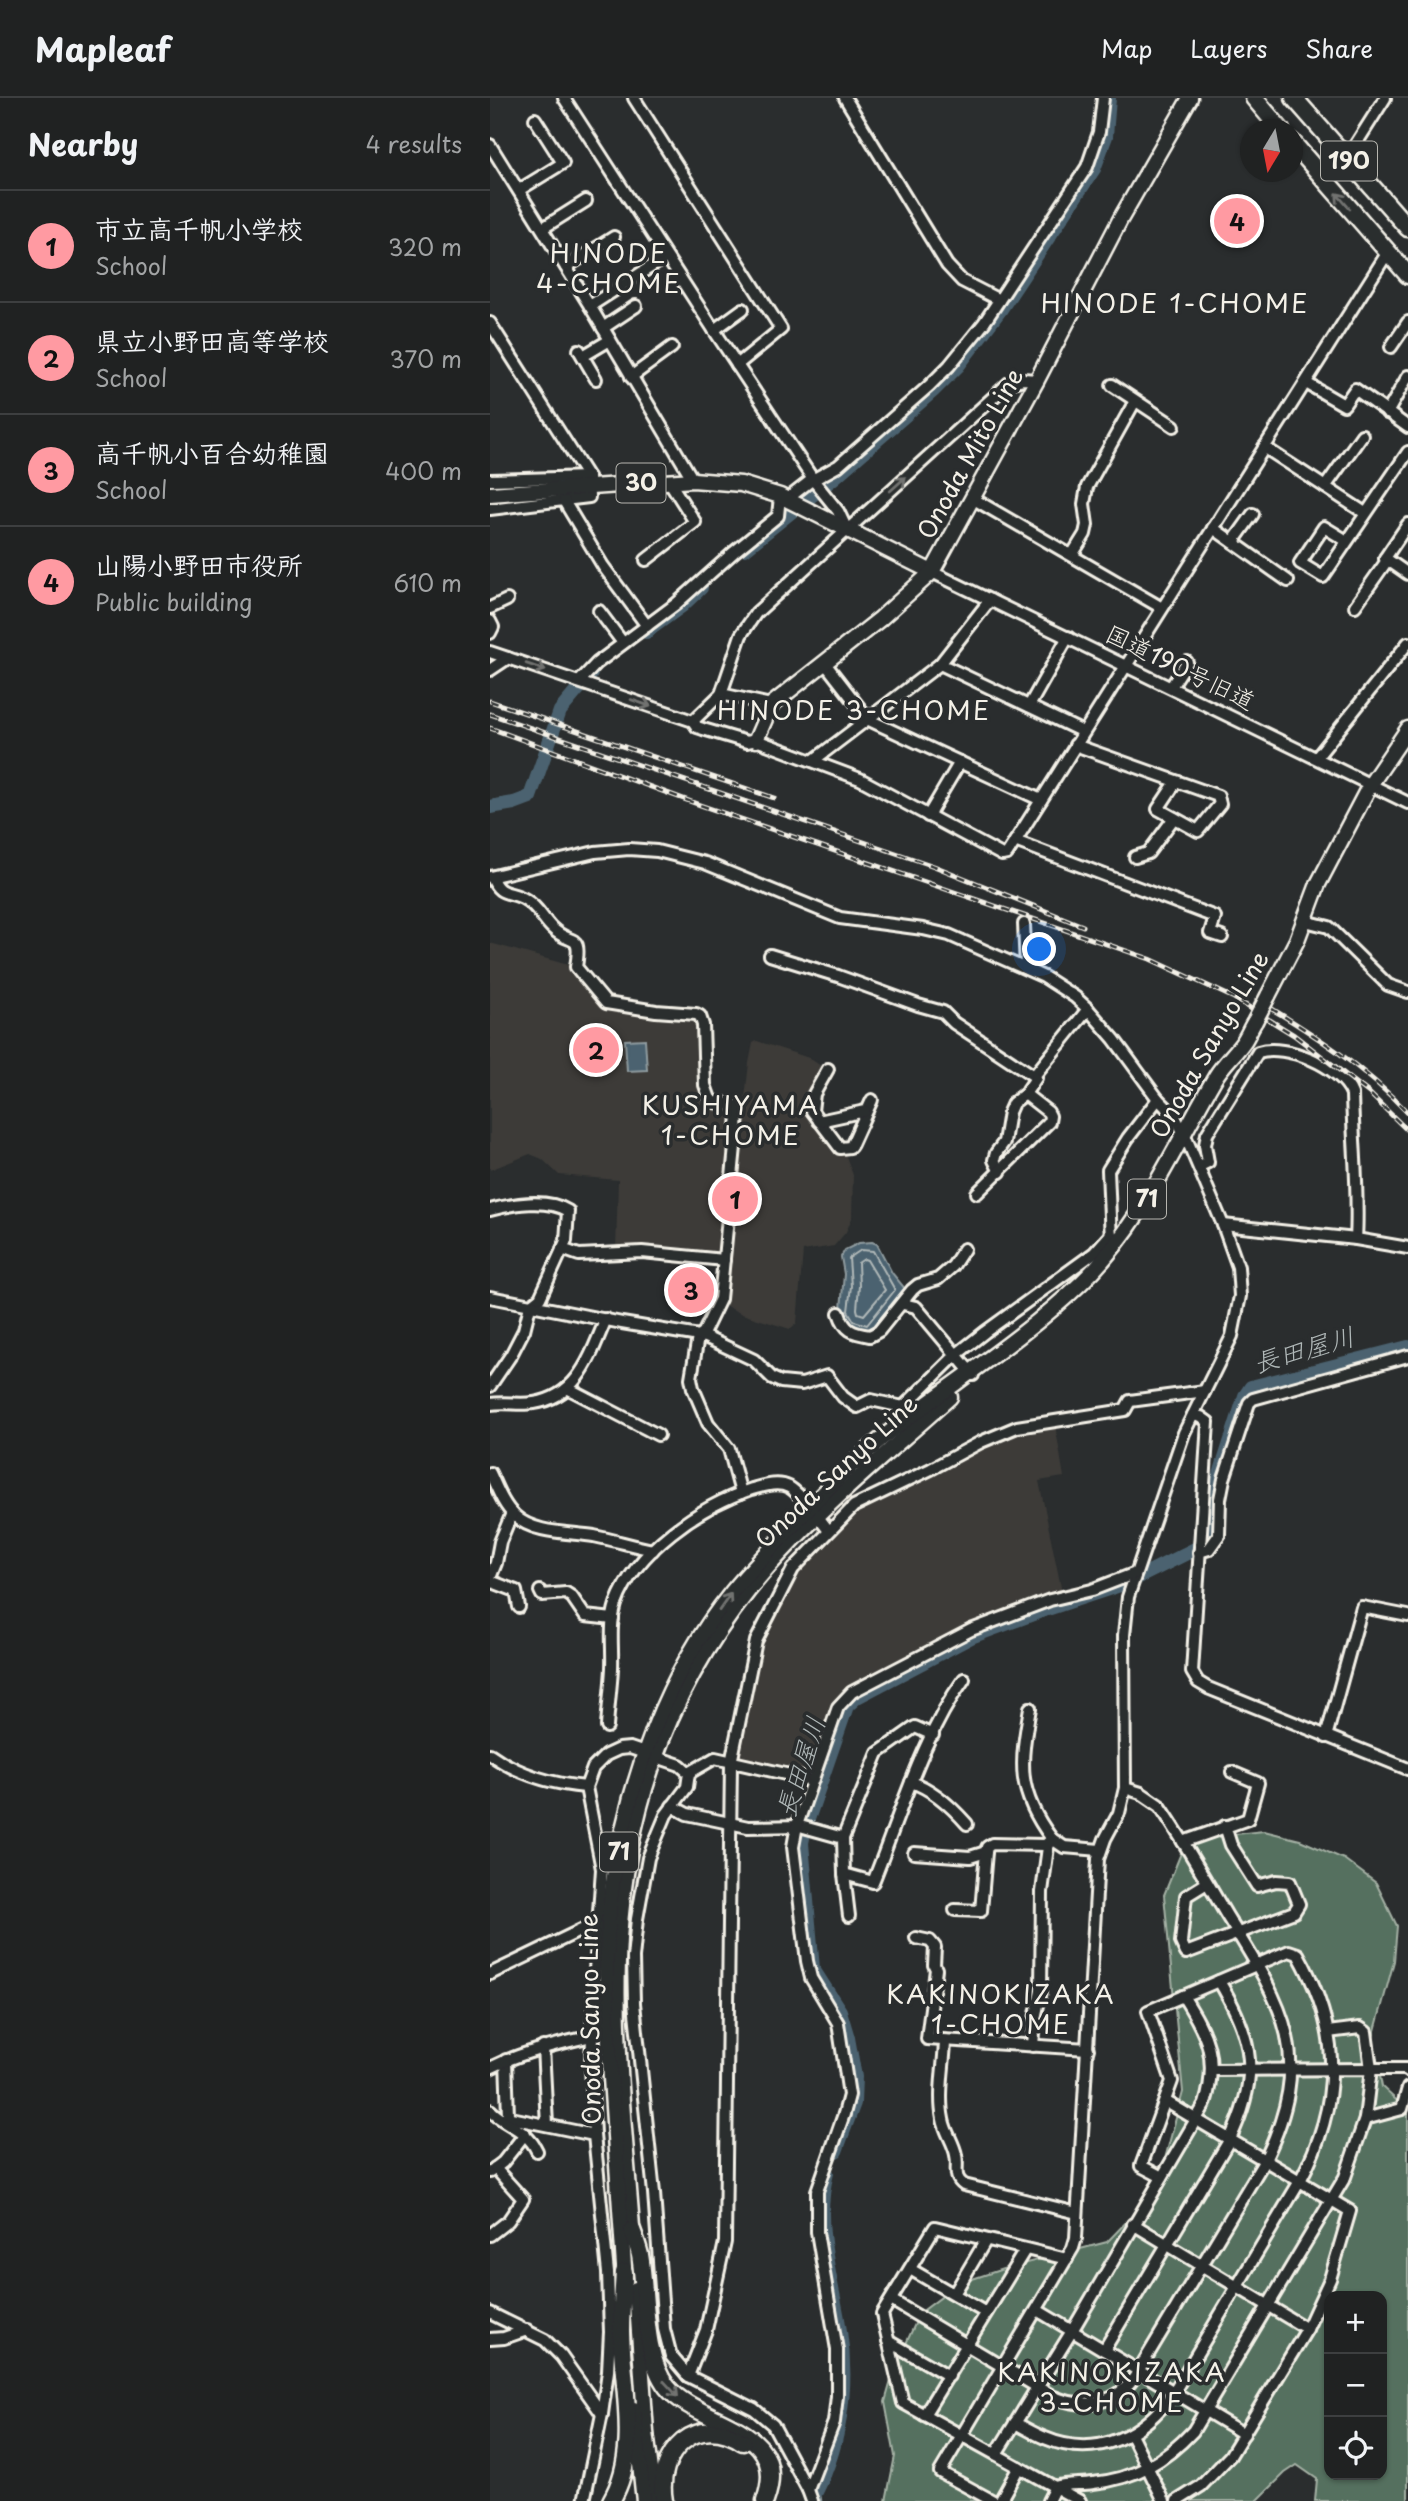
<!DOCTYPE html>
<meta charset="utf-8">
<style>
:root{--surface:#202222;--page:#282a2a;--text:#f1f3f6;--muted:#a2a4a5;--line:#3d3f40;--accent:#ff9aa2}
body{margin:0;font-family:"Playpen Sans","Klee One",sans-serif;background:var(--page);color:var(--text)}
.controls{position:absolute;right:21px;bottom:21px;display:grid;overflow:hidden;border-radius:14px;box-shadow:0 2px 5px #0004}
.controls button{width:63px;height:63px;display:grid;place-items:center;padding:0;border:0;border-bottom:2px solid var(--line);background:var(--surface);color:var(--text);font:35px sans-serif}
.compass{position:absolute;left:750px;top:21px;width:63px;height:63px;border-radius:50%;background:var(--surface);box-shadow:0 2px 5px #0004;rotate:190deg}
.you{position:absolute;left:550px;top:852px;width:24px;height:24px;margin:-18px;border:5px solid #fff;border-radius:50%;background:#1a73e8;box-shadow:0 0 0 10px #1a73e833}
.badge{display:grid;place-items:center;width:46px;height:46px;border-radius:50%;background:var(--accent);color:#111;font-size:23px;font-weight:700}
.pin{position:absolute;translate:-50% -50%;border:4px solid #fff;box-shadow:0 2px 7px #0006}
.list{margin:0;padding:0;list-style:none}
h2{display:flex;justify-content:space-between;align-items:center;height:91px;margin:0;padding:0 28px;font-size:30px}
h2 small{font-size:23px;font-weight:400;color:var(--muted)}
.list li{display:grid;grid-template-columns:46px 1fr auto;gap:21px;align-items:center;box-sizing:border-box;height:112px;padding:0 28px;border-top:2px solid var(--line)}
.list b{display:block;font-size:26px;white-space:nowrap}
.list p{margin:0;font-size:23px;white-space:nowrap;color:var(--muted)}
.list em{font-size:23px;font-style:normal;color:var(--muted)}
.icon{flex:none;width:38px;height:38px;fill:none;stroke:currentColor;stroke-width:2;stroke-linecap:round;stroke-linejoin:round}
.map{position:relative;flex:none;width:918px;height:2403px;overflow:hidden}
header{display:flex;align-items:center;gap:42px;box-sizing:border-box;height:98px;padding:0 35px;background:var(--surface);border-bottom:2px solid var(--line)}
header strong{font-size:33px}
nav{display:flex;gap:38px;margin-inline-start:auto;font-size:24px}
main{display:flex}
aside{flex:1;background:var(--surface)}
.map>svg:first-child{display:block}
.built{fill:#3c3b38}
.green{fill:#54705f;stroke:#a4b0a4;stroke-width:2;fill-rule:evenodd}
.water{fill:#4b626f;stroke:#8f9b9f;stroke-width:2}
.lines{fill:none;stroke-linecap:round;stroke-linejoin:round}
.shore{stroke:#b0b8b8;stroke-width:2}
.stream{stroke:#8f9b9f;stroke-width:2.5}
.river{stroke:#4b626f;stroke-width:14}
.minor-casing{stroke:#f4f1e8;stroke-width:16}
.major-casing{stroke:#f4f1e8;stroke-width:19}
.highway-casing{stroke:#f4f1e8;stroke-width:21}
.minor{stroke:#2a2d2e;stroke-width:10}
.major{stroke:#2a2d2e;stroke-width:14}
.highway{stroke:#2a2d2e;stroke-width:16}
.rail-casing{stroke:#f4f1e8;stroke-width:5}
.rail{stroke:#2a2d2e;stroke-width:2.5;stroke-dasharray:8;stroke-linecap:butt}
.major-bridge-casing{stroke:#f4f1e8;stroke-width:19;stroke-linecap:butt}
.major-bridge{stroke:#2a2d2e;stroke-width:14}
.oneway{stroke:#71726f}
.labels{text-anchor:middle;stroke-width:7;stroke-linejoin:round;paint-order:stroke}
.shield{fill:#2a2d2e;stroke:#b7b6b0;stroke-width:2}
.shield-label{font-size:23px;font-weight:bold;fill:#f4f1e8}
.street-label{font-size:24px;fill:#f4f1e8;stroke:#2a2d2e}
.neighbourhood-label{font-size:26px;letter-spacing:2px;fill:#f4f1e8;stroke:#2a2d2e}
.water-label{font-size:26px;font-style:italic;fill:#b0b8b8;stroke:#2a2d2e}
</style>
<header>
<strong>Mapleaf</strong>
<nav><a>Map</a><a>Layers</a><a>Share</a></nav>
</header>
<main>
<aside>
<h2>Nearby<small>4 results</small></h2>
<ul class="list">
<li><span class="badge">1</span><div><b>市立高千帆小学校</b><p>School</p></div><em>320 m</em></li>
<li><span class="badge">2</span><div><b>県立小野田高等学校</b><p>School</p></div><em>370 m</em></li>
<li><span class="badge">3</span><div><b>高千帆小百合幼稚園</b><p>School</p></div><em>400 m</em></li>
<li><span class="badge">4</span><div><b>山陽小野田市役所</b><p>Public building</p></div><em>610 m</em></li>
</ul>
</aside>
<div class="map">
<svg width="918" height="2403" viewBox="0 0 918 2403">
<rect width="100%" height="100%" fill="#2a2d2e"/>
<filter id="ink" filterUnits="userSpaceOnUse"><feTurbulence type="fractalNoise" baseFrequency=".0143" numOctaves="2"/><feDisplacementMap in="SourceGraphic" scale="14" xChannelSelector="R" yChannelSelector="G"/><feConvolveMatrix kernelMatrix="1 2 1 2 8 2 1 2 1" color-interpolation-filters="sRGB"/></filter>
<g filter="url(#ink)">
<g class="built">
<polygon points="0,845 82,868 89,880 117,911 207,919 212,990 238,1010 238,1015 253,1017 259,965 263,945 267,943 319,960 334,970 319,1010 354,1053 363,1077 362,1120 356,1134 344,1148 313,1153 307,1225 300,1231 252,1216 234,1207 238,1161 126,1152 128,1082 69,1077 52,1061 40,1056 0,1072"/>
<polygon points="565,1326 574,1379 549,1383 572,1494 544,1502 480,1528 356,1591 346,1602 317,1676 238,1661 259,1549 296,1473 328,1439 336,1446 366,1413 463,1365 463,1361 525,1333"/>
</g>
<path class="green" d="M 774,1733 L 810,1742 L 854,1761 L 886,1785 L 907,1828 L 904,1863 L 883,1940 L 892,1989 L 918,2013 L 918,2403 L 825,2403 L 827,2381 L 807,2367 L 795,2375 L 767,2403 L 396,2403 L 405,2358 L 395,2304 L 404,2272 L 430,2215 L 470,2185 L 513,2171 L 617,2144 L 646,2114 L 669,2083 L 693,1994 L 674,1797 L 691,1755 L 717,1739 ZM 839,2198 L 892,2198 L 892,2377 L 839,2377 Z"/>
<g class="water">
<polygon points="155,941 157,972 137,973 135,942"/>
<polygon points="382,1144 387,1146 402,1175 416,1192 382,1234 361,1229 351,1211 354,1176 351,1159 355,1152 369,1145"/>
</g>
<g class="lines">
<g class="shore">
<polygon points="371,1152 383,1153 405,1192 377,1227 364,1223 358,1213 361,1188 359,1160"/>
<polygon points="374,1161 377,1162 395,1192 374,1217 368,1215 367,1211 369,1188 368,1165"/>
</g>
<polyline class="stream" points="329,2388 331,2403"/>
<g class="river">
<polyline points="255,451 345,379 443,293 468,268 511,211 604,71 616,38 619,0"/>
<polyline points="156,534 193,507 211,490"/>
<polyline points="0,709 24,705 40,699 70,613 101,576"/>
<polyline points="346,2053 364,2005 365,1979 358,1940 350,1913 323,1871 312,1745 315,1730 357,1608 367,1599 481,1539 554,1512 639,1484 715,1446 723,1437 726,1389 755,1298 761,1289 918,1249"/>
<path d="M 321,2403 C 350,2353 359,2290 350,2233 C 342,2181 323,2127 337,2075"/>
</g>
<g class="minor-casing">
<g id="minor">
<polyline points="74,0 224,232 324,383 348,413 357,432"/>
<polyline points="144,0 291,231 247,267"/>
<polyline points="355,0 457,167 472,183 509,202"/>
<polyline points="0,47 100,208 203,382"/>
<polyline points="853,56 864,49 895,0"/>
<polyline points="29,92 73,65 45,21"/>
<polyline points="53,130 96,103"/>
<polyline points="76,169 124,139"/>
<polyline points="100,208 176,159"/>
<polyline points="0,225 98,379 99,399 0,411"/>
<polyline points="113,230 146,208"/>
<polyline points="224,232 253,211"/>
<polyline points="901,249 918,224"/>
<polyline points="89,252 106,281"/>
<polyline points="93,258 120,242"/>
<polyline points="141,279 182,249"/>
<polyline points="816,285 854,307 865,291 918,329"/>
<polyline points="622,287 684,328"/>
<polyline points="897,315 918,278"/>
<polyline points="774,349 875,415"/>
<polyline points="0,382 98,379"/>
<polyline points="835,389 872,337"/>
<polyline points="482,400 672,510"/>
<polyline points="296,402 319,384 348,368 439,288 459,268 494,225 597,69 609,34 613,0"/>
<polyline points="74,403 113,468 157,528"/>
<polyline points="918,426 895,460 918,476"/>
<polyline points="723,430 798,483"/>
<polyline points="857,443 834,429 810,465 833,479 918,354"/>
<polyline points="743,444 763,416"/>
<polyline points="582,457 595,436 597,427 594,406 597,389 645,303"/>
<polyline points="156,462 205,424 179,383"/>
<polyline points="442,474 918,705"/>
<polyline points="865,508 896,464 895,460"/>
<polyline points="0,510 17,502"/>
<polyline points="109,513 133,545"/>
<polyline points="0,523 3,529 0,535"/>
<polyline points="0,554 203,623 207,629 213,631 257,644 266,642 370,681 512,757 517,756 898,154"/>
<polyline points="334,564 379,622 551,702"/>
<polyline points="450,566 593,634"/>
<polyline points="0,572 18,560"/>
<polyline points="89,584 107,565 186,506 244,454 288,418 290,398"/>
<polyline points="681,589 697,564"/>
<polyline points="231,596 281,607"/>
<polyline points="539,608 578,539"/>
<polyline points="203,623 231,596 251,537 266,515 519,285 533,281 547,282"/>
<polyline points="585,647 728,698 730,706 708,733 668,711 686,684"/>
<polyline points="827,659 918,545"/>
<polyline points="324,662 450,566 500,502"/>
<polyline points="438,718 470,664"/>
<polyline points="525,743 725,819 720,835 732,839"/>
<polyline points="645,759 658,755 684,720"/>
<polyline points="0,779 105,754 139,751 167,753 215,765 350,820 433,831 459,837 554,879 585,899 598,911 624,941 668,1001 683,1016 694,1035 733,1127 748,1169 750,1198 742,1238 694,1335 638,1499 634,1537 635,1690 629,1715 615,1741 608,1761 586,2140 583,2150 450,2374 503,2403"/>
<path d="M 2,779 C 9,800 21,792 36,802 C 48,809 52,820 62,830 C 81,849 92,832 86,869 L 116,905 L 166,913 L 206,916 L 210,918 L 213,927 L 215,987 L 220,1001 L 225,1004 L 249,1008 L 230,1201 L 214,1234 L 208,1239 L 201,1280 L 203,1290 L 218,1325 L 239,1351 L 251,1395"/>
<polyline points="815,823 839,829 898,887 918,894"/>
<polyline points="534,826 536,870"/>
<polyline points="280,857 348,878 428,907 453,914 464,925 544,978 598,911"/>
<polyline points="338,971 324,996 322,1013 350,1050 360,1049 362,1046 382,1002"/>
<polyline points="329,1023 375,1013"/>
<path d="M 710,1068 L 718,1064 L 715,1047 L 717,1036 L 768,954 C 795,945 851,968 862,996 C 863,1044 869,1093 866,1141"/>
<polyline points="510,1074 504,1062 506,1055 514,1044 519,1014 523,1005 535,996 546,980"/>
<polyline points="487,1095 559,1024 560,1018 558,1014 535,996"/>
<path d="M 0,1112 C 22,1106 57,1100 78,1113 L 76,1143 L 50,1200 L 40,1208 L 34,1232 L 21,1257 L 0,1288"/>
<polyline points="733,1127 866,1141 918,1150"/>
<polyline points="621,1143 618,1072 638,1040 668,1001"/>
<polyline points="72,1151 89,1157 152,1154 234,1162"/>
<polyline points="0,1199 132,1225 215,1239 264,1262 282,1280 291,1284 312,1286 337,1278 353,1299 367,1309 381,1302 413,1309 421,1318"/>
<polyline points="413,1206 426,1209 483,1277"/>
<path d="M 349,1215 C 355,1233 362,1235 380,1238 L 389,1233 L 422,1192 L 428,1187 L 448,1181 L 463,1168 L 474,1151"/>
<polyline points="79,1291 168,1337"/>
<path d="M 0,1306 C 15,1304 30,1307 44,1305 C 89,1298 100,1258 116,1221"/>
<polyline points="413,1309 467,1256 495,1234 604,1155 621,1136"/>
<polyline points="703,1317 711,1319 718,1324 702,1574 708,1584 718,1590 918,1671"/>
<path d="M 0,1375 C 7,1390 13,1407 25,1418 C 44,1436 80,1434 104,1438 C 124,1442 143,1448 163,1452"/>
<polyline points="709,1454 719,1451 729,1437 730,1401 734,1381 759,1305 763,1301 918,1258"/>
<polyline points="0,1480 6,1465 10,1444 22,1415"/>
<polyline points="0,1483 26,1493 29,1509"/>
<polyline points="50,1493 52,1497 76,1495 82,1499 95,1518 123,1521"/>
<path d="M 540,1610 C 530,1666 526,1693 562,1741 L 558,1749 L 552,1794 L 551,1893 L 545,1921 L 543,1948"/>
<path d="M 117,1629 C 118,1610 121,1590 122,1570 C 123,1549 119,1527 126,1506 C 145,1453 210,1408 262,1391 C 273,1388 288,1383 299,1389 C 312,1397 329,1420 339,1433"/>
<polyline points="836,1639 872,1509 918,1518"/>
<path d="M 0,1656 C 29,1677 61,1686 96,1689"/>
<polyline points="199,1675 197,1689 176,1717 158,1760 147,1821 143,1860 144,1905 164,2095 174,2231 181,2258 198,2278 264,2311 283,2327 318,2392 322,2403"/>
<polyline points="199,1675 225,1660 322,1682"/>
<path d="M 421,1684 C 443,1691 462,1709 477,1726"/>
<path d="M 182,1708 L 197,1716 L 258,1729 L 310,1728 L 353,1740 L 354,1776 L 383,1784 C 410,1717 432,1639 474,1581"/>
<polyline points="353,1740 388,1655 425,1629 443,1637"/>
<polyline points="693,1744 758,1721 768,1685 742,1674"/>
<polyline points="424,1755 480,1759 496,1754 497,1749 502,1746 555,1747 562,1741 574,1749 610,1752"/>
<polyline points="354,1776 359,1818"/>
<polyline points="717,1785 696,1798 691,1844 696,1855 804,1814 809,1806 800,1784 786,1783 767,1788 741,1747 735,1728"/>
<polyline points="465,1812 491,1813 496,1754"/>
<polyline points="426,1840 440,1843 445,1849 444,1867 446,1871 437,1941 598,1951"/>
<polyline points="0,1876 108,1824"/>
<polyline points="838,1934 870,1930 876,1934 881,1971 917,1971 918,1973"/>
<path d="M 455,1944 C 454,1968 448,1997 453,2021 C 455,2034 464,2045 466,2057 C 469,2069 462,2079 474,2087 L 587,2115"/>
<polyline points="53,1949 57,2027"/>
<polyline points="16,1962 18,2017 21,2020 104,2037"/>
<path d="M 0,1970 C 32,1954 67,1946 102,1938"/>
<polyline points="675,2003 860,2113 840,2181 817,2231 740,2358 711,2388 687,2403"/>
<path d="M 0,2012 C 16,2028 37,2031 47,2053"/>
<polyline points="875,2021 912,2011 918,1990"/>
<polyline points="0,2074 13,2064 35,2036"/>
<polyline points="643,2126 817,2231"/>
<polyline points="0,2137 18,2123 33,2101 5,2070"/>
<polyline points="577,2161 445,2129 392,2216 413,2305 590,2403"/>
<polyline points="420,2171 496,2215"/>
<polyline points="464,2196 496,2142"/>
<path d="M 401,2202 L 564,2299 C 593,2311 625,2307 644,2280 L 775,2062 C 826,1957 793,1908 737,1818 C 715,1781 694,1743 670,1708 L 651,1695 L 635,1690"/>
<polyline points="547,2212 754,2336"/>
<polyline points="0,2215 55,2242 71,2258 112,2316"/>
<polyline points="0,2241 14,2240 37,2232"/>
<polyline points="398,2243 459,2278"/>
<path d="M 614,2252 L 740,2041 C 770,1979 764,1941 729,1883"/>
<polyline points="198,2278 216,2232 235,2144 241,1665 266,1543 303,1471 364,1408 441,1371 491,1344 527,1329 635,1312 640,1303 715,1293"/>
<polyline points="434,2317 535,2152"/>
<path d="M 525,2325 C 535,2330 545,2336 555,2340 C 607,2362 654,2337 684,2294 L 810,2083 C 852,2004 852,1934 808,1856 L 799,1853 L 658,1913 L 682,1983 L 651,2068 L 672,2079"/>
<polyline points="641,2336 674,2403"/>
<path d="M 506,2356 L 582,2233 L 715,2006 C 729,1960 717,1936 693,1898"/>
<polyline points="318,2392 344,2324 347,2298 347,2252 327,2134 327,2093 354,2016 359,1997 348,1925 321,1880 317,1863 303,1749 307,1727 348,1609 362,1594 481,1532 560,1502 602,1492 646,1475"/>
<polyline points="94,2403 112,2316 118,2273 120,2234 118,2175 104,2037 101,1967 104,1886 112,1771 96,1689 103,1670 116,1657 129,1651 140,1650 190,1667 199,1675"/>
<polyline points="510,2403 529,2369"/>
<path d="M 558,2403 L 565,2389 C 578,2385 590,2387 603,2385 C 645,2381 675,2363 703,2333 L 855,2079 L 875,2021 L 881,1971 L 722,1972"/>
</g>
</g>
<g class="major-casing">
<g id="major">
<polyline points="0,396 203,382 251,386 290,398 442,474"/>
<polyline points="266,642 281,607 390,521 442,474 547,282 631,120 700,0"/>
<polyline points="778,898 807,842 828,786 880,687 918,631"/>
<path d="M 143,2143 C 136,2043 123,1941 129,1841 C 138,1699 184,1577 278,1469 C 334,1406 398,1355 460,1299"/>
<path d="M 135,2183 C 130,2115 126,2047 121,1980 C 117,1915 113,1848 123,1784 C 139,1681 176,1576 242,1494 C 259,1473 279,1453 298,1433 C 330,1398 363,1363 401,1333 C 464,1284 533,1241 591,1185 C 652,1127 684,1049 726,978 C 734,965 746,955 754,943 C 758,937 761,929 765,923"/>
<polyline points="146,2191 156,2334 165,2403"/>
<polyline points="144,2311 154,2403"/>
</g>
</g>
<g class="highway-casing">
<g id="highway">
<polyline points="764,0 791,32"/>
<polyline points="804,0 918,130"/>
<polyline points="802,44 918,177"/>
<path d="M 142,2132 C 145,2140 148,2149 150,2157 C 157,2196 152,2257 177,2289 C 208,2328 303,2327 275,2403"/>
<path d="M 121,2403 C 151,2352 132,2289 131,2233 C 131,2213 133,2193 134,2174"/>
<path d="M 174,2403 C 165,2354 207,2313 253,2344"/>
</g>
</g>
<use href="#minor" class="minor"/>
<use href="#major" class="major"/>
<use href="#highway" class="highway"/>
<g class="rail-casing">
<g id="rail">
<polyline points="0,603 284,700"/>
<polyline points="0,616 444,768 593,828"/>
<polyline points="0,630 210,707 660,861 744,900 804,937 879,995 918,1033"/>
<path d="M 767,902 C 821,934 875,969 918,1015"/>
</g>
</g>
<use href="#rail" class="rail"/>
<g class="major-bridge-casing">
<polyline id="major-bridge" points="765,923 778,898"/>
</g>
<use href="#major-bridge" class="major-bridge"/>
</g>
<defs><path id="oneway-shaft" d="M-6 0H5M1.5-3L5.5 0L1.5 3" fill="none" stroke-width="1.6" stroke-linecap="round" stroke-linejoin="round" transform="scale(1.75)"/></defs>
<g class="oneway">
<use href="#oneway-shaft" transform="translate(853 103) rotate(-131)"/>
<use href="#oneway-shaft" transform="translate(408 386) rotate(-42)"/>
<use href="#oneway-shaft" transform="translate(46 569) rotate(19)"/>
<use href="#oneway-shaft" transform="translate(151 605) rotate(19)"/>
<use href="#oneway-shaft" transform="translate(235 1504) rotate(-55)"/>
<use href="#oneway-shaft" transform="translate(181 2291) rotate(47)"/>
</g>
</g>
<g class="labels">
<g class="shield">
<rect x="831" y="43.5" width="56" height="39" rx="5"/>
<rect x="126.5" y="365.5" width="49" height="39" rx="5"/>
<rect x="638" y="1081.5" width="38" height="39" rx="5"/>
<rect x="110" y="1734.5" width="38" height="39" rx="5"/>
</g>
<g class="shield-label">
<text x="859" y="71">190</text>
<text x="151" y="393">30</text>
<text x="657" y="1109">71</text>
<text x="129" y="1762">71</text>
</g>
<g class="street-label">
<text transform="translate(481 356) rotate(-61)" y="8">Onoda Mito Line</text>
<text transform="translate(690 570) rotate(26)" y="8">国道190号旧道</text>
<text transform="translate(720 947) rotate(-60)" y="8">Onoda Sanyo Line</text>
<text transform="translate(347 1374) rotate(-43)" y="8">Onoda Sanyo Line</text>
<text transform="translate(101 1921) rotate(-91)" y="8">Onoda Sanyo Line</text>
</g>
<g class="neighbourhood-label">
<text x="119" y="165">HINODE<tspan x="119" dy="30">4-CHOME</tspan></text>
<text x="685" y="215">HINODE 1-CHOME</text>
<text x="364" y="622">HINODE 3-CHOME</text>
<text x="241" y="1017">KUSHIYAMA<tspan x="241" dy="30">1-CHOME</tspan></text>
<text x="511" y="1906">KAKINOKIZAKA<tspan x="511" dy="30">1-CHOME</tspan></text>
<text x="622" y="2284">KAKINOKIZAKA<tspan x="622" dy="30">3-CHOME</tspan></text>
</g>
<g class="water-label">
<text transform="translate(814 1252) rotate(-16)" y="9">長田屋川</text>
<text transform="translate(311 1669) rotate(-72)" y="9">長田屋川</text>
</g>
</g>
</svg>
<div class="controls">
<button>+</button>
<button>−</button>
<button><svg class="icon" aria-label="locate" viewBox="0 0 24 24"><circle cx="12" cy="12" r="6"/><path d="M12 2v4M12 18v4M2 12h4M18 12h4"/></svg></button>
</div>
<svg class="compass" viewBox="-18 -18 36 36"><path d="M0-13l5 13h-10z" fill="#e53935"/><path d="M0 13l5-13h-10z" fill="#a2a4a5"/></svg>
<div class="you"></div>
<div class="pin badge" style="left:245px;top:1101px">1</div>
<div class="pin badge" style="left:106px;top:952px">2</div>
<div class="pin badge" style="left:201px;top:1192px">3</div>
<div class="pin badge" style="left:747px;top:123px">4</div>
</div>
</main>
